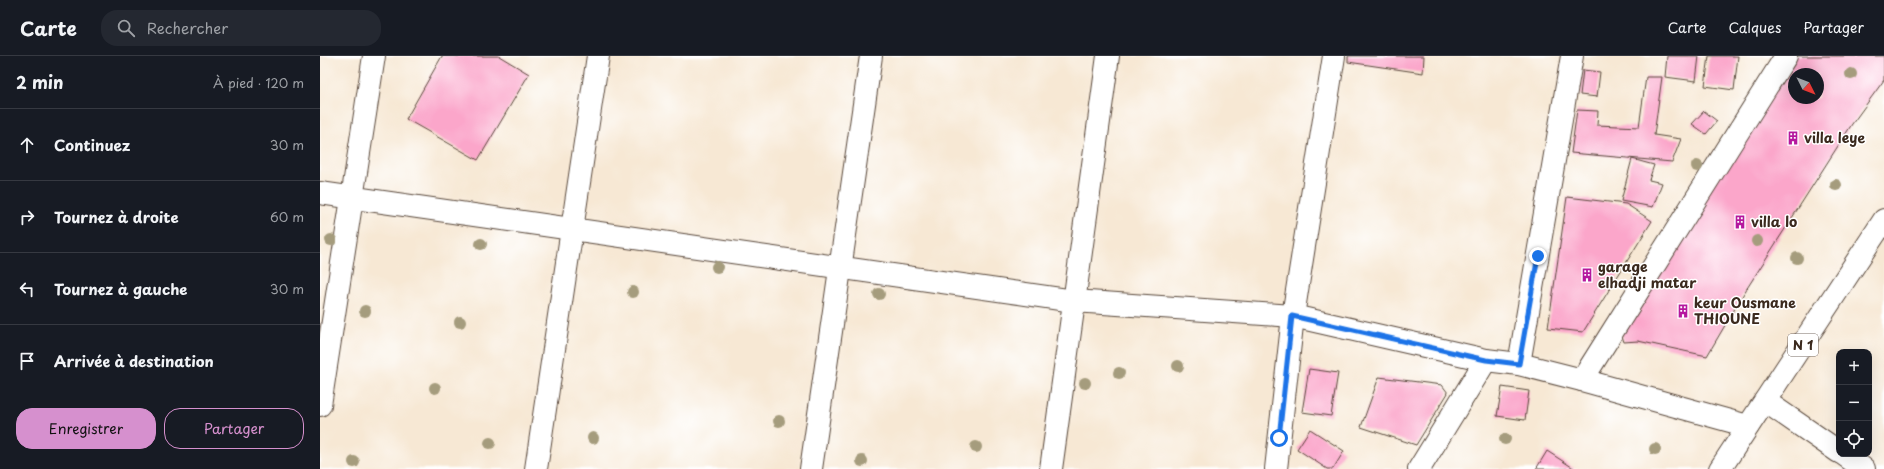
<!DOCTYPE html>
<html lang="fr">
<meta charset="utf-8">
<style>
:root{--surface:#171b24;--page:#242831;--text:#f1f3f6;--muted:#9ea1a6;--line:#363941;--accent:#d690ce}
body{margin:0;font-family:"Playpen Sans",sans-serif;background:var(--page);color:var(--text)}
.controls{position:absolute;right:12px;bottom:12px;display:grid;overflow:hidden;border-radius:8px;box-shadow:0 4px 16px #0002}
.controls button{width:36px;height:36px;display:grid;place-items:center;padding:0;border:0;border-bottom:1px solid var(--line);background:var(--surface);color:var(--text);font:20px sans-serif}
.compass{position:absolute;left:1468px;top:12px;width:36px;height:36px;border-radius:50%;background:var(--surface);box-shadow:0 4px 16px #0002;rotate:132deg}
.stop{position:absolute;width:12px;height:12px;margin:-9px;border:3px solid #1a73e8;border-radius:50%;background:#fff}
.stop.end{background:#1a73e8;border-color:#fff;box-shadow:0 1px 4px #0008}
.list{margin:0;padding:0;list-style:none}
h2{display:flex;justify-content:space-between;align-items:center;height:52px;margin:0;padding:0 16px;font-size:17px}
h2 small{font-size:13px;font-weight:400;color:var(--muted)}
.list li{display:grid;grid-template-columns:26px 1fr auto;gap:12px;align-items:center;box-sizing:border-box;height:72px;padding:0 16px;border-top:1px solid var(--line)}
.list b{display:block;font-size:15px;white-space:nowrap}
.list em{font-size:13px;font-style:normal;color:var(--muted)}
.actions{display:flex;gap:8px;padding:12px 16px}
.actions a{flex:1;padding:9px 0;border:1px solid var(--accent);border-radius:16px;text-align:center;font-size:14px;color:var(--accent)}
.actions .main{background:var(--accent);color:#111}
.icon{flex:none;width:22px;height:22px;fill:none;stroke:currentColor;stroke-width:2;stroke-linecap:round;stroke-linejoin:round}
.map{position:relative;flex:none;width:1564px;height:413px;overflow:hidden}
header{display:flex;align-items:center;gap:24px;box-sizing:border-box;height:56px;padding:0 20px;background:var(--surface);border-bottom:1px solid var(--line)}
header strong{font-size:19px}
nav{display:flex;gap:22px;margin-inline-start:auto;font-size:14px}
.search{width:280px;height:36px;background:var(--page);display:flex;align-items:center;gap:10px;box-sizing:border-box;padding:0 14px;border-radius:16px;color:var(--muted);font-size:15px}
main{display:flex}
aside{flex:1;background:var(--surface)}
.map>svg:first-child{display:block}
.building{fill:#fba6ca;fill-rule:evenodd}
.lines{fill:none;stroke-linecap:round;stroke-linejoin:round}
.street-casing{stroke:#574639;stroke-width:24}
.secondary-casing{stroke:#574639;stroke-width:24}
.highway-casing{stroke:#574639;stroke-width:24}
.street{stroke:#fff;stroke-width:22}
.secondary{stroke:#fff;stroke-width:22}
.highway{stroke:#fff;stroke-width:22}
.tree{fill:#a59c7d}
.route{stroke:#1a73e8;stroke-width:5}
.labels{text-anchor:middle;stroke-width:3;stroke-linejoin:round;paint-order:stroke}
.shield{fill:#fff;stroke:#766a62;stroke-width:1}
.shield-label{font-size:13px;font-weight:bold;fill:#3b2a1e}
.poi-label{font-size:14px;font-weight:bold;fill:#3b2a1e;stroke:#fff;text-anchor:start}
</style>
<header>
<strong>Carte</strong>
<div class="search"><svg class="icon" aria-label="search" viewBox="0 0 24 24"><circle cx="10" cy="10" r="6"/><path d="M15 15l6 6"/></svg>Rechercher</div>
<nav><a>Carte</a><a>Calques</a><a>Partager</a></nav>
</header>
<main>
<aside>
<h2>2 min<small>À pied · 120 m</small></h2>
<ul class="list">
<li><svg class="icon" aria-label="ahead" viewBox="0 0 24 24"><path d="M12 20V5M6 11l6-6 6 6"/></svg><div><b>Continuez</b></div><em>30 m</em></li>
<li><svg class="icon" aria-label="right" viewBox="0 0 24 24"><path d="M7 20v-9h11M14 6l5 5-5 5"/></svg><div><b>Tournez à droite</b></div><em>60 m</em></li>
<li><svg class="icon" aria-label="left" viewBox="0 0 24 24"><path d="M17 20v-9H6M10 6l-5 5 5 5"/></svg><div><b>Tournez à gauche</b></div><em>30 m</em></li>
<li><svg class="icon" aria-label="arrive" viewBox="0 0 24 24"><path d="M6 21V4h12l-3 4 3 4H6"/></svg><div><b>Arrivée à destination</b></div></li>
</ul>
<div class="actions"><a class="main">Enregistrer</a><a>Partager</a></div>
</aside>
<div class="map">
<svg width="1564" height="413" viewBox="0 0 1564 413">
<rect width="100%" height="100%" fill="#fff"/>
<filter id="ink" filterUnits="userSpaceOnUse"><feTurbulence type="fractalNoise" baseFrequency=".025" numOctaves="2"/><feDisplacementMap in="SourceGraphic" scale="8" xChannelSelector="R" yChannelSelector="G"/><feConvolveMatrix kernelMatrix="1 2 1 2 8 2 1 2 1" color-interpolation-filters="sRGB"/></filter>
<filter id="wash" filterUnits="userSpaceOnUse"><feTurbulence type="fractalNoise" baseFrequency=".012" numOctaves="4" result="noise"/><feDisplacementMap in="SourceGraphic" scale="16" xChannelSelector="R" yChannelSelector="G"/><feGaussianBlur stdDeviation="0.9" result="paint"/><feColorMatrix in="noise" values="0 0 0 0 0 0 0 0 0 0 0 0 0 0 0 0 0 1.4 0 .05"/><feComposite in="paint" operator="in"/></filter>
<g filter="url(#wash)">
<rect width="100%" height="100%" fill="#f7e8d4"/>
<g id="blocks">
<g class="building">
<polygon points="122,0 179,0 209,18 158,104 86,63"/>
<polygon points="1028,0 1104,0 1103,17 1028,6"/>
<polygon points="1347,0 1379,0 1376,25 1345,21"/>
<polygon points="1389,0 1418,0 1414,34 1385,30"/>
<path d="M 1470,0 L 1564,0 L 1564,24 L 1532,68 L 1424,237 L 1387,300 L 1318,285 L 1304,286 L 1300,274 ZM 1474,18 L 1498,18 L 1498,42 L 1474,42 Z"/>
<polygon points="1263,14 1280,16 1277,41 1260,39"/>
<polygon points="1326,21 1342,21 1334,79 1361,83 1352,106 1251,97 1257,54 1278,55 1277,69 1319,71"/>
<polygon points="1384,55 1397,65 1386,78 1372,68"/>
<polygon points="1312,103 1334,109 1329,124 1342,127 1333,151 1301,145"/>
<polygon points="1247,141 1306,148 1332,165 1263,276 1228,272"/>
<polygon points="989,313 1018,317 1011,360 982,356"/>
<polygon points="1059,321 1122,329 1128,337 1096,389 1041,371"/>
<polygon points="1182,331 1209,335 1205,364 1177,360"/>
<polygon points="990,373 1024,395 1013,413 1007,413 977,393"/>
<polygon points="1227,395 1255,413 1216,413"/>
</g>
</g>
</g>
<g filter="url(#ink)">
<use href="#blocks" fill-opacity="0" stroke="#574639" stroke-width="1"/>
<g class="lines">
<g class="street-casing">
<g id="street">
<polyline points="0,137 754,245 973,260 1166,304 1199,308 1262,324 1428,370"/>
<polyline points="1199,308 1252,0"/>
<polyline points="1262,324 1466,0"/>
<polyline points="1445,345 1519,396"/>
<polyline points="0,349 54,0"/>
<polyline points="1523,398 1544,413"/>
<polyline points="491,413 551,0"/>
<polyline points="731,413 788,0"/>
<polyline points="956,413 973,260 1014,0"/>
<polyline points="1099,413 1166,304"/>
</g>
</g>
<g class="secondary-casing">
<polyline id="secondary" points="216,413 278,0"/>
</g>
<g class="highway-casing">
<polyline id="highway" points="1400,413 1564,164"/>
</g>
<use href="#street" class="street"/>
<use href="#secondary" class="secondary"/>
<use href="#highway" class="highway"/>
</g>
<g class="tree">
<circle cx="1531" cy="18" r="6"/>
<circle cx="1377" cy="110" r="6"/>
<circle cx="1516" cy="129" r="6"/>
<circle cx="11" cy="184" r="6"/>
<circle cx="1437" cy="185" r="6"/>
<circle cx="161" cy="188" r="6"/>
<circle cx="1477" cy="202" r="6"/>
<circle cx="397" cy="211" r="6"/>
<circle cx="313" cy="236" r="6"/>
<circle cx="559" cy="238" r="6"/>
<circle cx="45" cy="255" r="6"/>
<circle cx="140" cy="266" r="6"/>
<circle cx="858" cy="310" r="6"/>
<circle cx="799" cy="317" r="6"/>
<circle cx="765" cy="327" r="6"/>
<circle cx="115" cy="332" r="6"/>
<circle cx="459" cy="365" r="6"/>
<circle cx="273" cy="382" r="6"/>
<circle cx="1185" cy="383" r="6"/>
<circle cx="170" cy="387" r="6"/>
<circle cx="656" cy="391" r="6"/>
<circle cx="1335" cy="393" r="6"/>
<circle cx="542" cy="405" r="6"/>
<circle cx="34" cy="406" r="6"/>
</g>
</g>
<g class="lines" filter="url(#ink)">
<polyline class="route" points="959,382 972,260 1166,304 1199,308 1218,200"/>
</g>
<defs>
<g id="building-bare" transform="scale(1.08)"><path d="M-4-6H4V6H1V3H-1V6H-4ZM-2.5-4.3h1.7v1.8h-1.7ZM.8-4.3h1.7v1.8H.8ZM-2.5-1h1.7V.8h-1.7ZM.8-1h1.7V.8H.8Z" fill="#b5179e" stroke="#fff" stroke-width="2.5" paint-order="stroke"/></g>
</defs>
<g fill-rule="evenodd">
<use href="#building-bare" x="1473" y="82"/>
<use href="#building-bare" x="1420" y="166"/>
<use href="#building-bare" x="1267" y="219"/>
<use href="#building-bare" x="1363" y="255"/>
</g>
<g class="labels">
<rect class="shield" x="1468" y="278" width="30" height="22" rx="3"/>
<g class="shield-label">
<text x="1483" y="294">N 1</text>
</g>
<g class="poi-label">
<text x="1484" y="87">villa leye</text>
<text x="1431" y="171">villa lo</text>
<text x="1278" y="216">garage<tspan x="1278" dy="16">elhadji matar</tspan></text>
<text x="1374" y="252">keur Ousmane<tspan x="1374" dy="16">THIOUNE</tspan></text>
</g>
</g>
</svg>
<div class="controls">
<button>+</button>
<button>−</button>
<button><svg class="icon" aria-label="locate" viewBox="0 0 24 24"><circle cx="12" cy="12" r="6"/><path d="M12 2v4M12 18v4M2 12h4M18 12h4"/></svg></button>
</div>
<svg class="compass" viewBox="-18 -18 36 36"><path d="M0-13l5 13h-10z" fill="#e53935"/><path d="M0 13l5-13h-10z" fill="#9ea1a6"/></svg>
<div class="stop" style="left:959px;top:382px"></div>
<div class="stop end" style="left:1218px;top:200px"></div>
</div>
</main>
